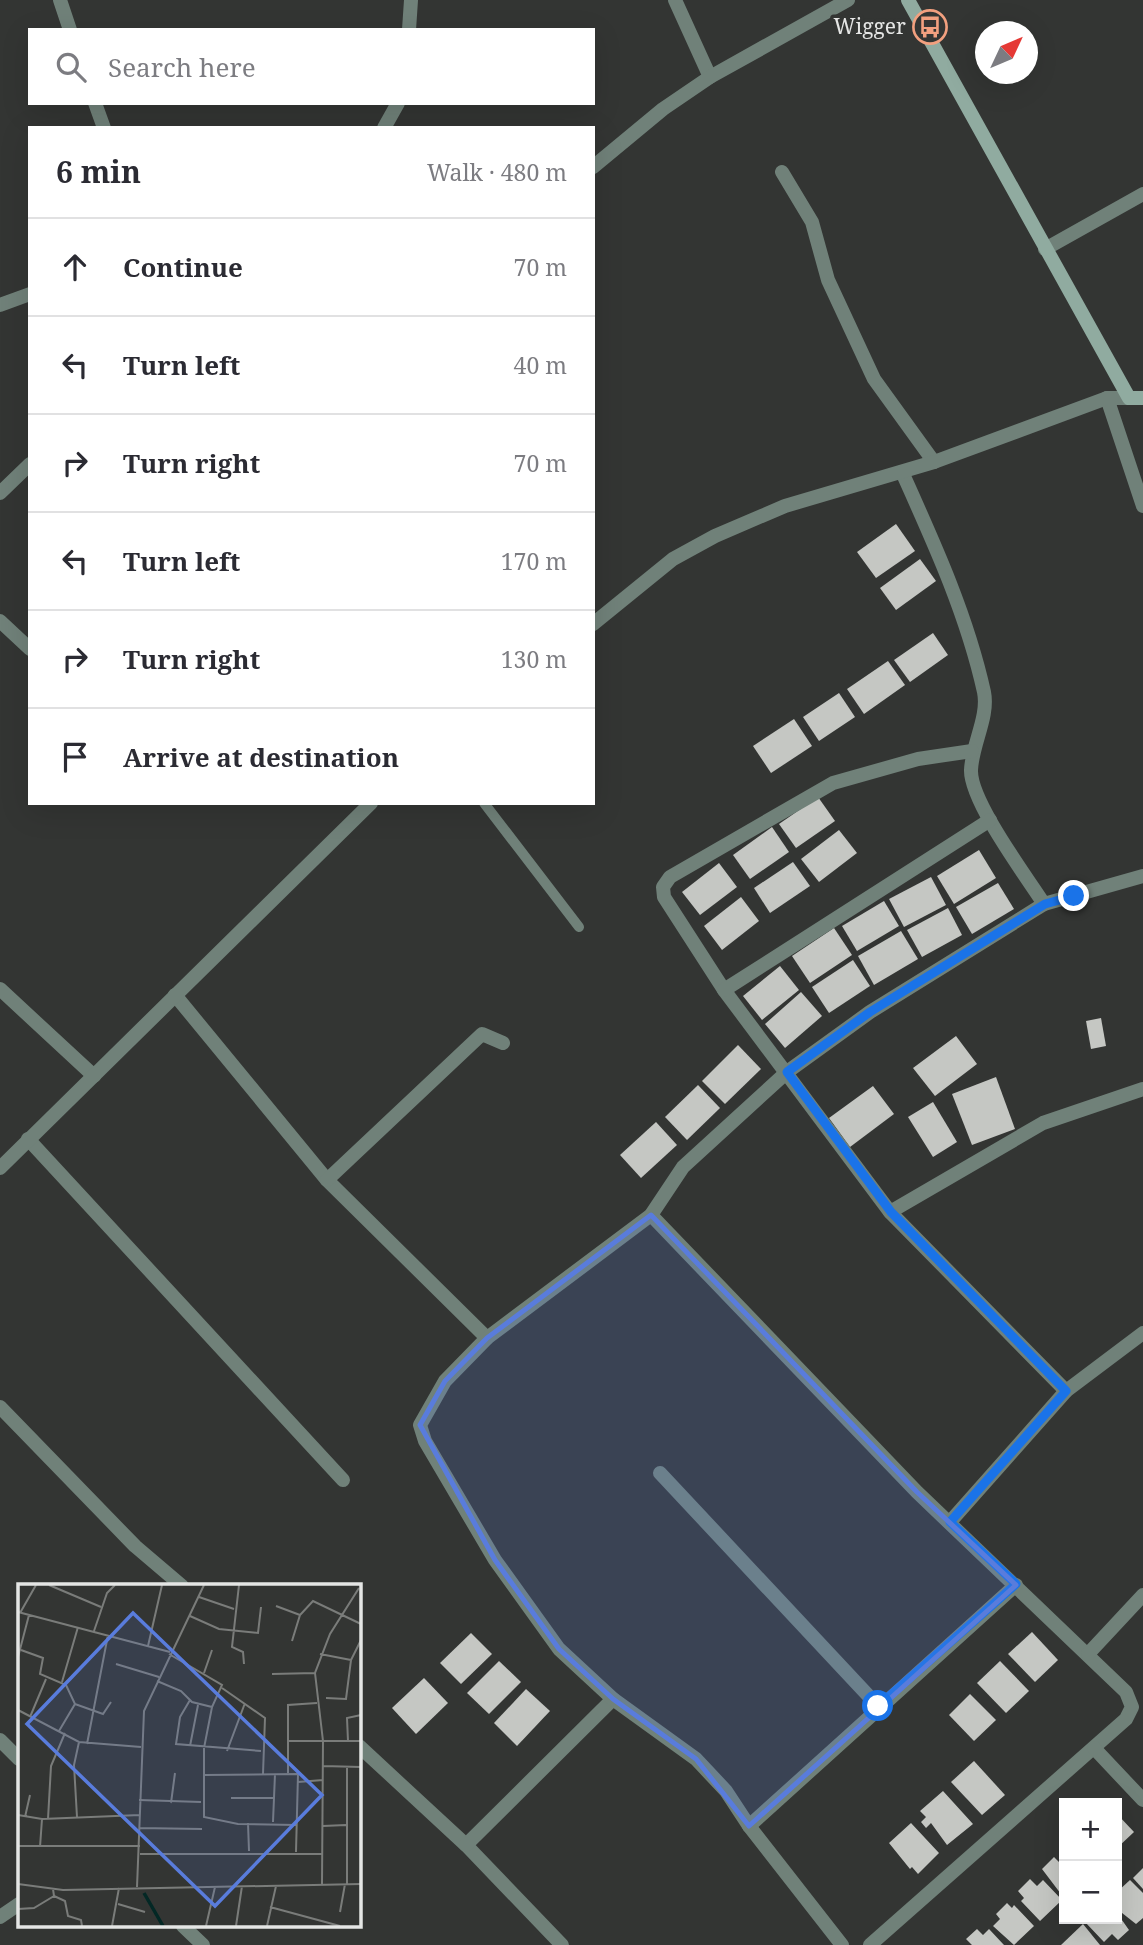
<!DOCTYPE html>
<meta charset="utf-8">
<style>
:root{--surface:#fff;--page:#f7f7f7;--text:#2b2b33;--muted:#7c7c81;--line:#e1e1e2}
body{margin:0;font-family:"Noto Serif",serif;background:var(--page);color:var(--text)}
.controls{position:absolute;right:21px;bottom:21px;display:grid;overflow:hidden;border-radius:0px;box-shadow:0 7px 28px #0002}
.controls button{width:63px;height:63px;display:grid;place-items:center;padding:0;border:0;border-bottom:2px solid var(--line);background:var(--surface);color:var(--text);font:35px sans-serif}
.compass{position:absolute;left:975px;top:21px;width:63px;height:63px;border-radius:50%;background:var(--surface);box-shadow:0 7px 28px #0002;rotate:46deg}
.stop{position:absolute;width:21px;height:21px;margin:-16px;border:5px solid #1a73e8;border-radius:50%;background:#fff}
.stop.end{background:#1a73e8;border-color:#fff;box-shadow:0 2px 7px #0008}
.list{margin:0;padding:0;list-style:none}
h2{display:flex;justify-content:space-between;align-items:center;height:91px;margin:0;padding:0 28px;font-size:30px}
h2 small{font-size:23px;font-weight:400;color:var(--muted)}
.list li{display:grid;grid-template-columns:46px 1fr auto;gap:21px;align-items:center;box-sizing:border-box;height:98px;padding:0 28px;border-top:2px solid var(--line)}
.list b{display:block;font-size:26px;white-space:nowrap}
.list em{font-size:23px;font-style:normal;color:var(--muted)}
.icon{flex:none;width:38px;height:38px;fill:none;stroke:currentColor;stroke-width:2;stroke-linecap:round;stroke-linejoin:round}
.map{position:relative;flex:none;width:1143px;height:1945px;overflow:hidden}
.search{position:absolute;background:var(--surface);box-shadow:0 7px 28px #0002;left:28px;top:28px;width:567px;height:77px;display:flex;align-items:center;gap:18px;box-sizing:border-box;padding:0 24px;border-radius:0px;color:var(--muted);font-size:26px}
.panel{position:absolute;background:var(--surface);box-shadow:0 7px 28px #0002;left:28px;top:126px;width:567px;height:679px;border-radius:0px}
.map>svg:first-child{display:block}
.building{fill:#c5c7c3}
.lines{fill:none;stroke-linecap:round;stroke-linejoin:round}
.lane{stroke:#708179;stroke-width:10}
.street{stroke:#708179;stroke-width:14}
.secondary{stroke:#90aba0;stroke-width:14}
.route{stroke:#1a73e8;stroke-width:9}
.marked{fill:#597cdc;fill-opacity:0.2;stroke:#597cdc;stroke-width:5;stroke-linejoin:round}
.labels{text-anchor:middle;stroke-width:7;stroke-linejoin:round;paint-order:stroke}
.poi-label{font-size:21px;fill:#e5e6e5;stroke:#333533;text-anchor:end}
.inset-river{fill:none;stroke:#032825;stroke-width:3.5}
.inset-road{fill:none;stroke:#7a7c7a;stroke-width:2}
.view{fill:#597cdc;fill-opacity:0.15;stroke:#597cdc;stroke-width:3.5}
.inset-edge{fill:none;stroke:#e5e6e5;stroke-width:3.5}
</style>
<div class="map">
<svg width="1143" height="1945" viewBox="0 0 1143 1945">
<rect width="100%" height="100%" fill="#333533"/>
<g class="building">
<polygon points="896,524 915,551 876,578 857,552"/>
<polygon points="920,559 936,581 896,610 880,588"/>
<polygon points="933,633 948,655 910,682 894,660"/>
<polygon points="888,661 905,685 864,714 847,689"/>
<polygon points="839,693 855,717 819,741 803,717"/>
<polygon points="794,719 812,746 771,773 753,746"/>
<polygon points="818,797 835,821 796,848 779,824"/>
<polygon points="772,827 789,852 750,879 733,855"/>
<polygon points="839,830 857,853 819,882 801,859"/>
<polygon points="979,850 996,878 954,904 937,876"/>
<polygon points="793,862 810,886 770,913 754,888"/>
<polygon points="719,863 737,887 700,915 682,892"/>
<polygon points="931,877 946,905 904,927 889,899"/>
<polygon points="998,883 1014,909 972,934 956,907"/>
<polygon points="741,897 759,921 722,950 704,926"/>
<polygon points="884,901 899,926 857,951 842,926"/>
<polygon points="948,908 962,935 922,957 907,930"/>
<polygon points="834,928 852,955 810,983 792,956"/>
<polygon points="901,931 918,959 874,985 858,956"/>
<polygon points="853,960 870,986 829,1013 812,987"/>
<polygon points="780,966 799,990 762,1020 743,996"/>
<polygon points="801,992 822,1016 785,1048 765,1024"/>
<polygon points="1101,1018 1106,1046 1091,1049 1086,1021"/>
<polygon points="956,1036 977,1064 935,1096 913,1068"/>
<polygon points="738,1045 761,1069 725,1104 702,1081"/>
<polygon points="996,1077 1015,1129 972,1145 952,1094"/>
<polygon points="698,1085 720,1108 687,1140 665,1117"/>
<polygon points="873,1086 894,1114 850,1147 829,1118"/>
<polygon points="933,1102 957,1142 933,1157 908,1117"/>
<polygon points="656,1122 677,1145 641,1178 620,1155"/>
<polygon points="1032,1632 1058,1660 1035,1682 1008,1654"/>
<polygon points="471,1633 492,1654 461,1684 440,1663"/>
<polygon points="499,1661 521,1682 489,1714 467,1693"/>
<polygon points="1000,1661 1029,1691 1006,1713 977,1683"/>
<polygon points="424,1678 448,1703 416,1734 392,1708"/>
<polygon points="526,1689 550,1711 517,1746 494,1723"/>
<polygon points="970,1694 996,1720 974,1741 949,1715"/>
<polygon points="974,1761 1005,1795 982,1815 951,1782"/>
<polygon points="943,1791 973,1824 947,1845 931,1823 926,1828 921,1822 926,1817 920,1811"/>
<polygon points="1117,1814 1134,1832 1117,1848"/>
<polygon points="911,1823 939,1853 918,1874 912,1867 910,1869 889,1843"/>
<polygon points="1054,1857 1061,1864 1064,1861 1064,1898 1042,1869"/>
<polygon points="1143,1868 1143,1889 1133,1878"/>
<polygon points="1030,1879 1037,1886 1043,1880 1062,1900 1040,1921 1021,1901 1024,1898 1018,1891"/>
<polygon points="1130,1880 1143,1893 1143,1918 1136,1924 1117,1909 1117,1892"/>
<polygon points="1007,1903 1012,1908 1014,1905 1034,1926 1014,1945 993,1926 1000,1919 996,1914"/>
<polygon points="1117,1913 1129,1930 1118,1940 1112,1934 1104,1942 1085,1922 1088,1919 1117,1919"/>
<polygon points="1083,1924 1100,1945 1061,1945"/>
<polygon points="977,1929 983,1935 989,1929 1004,1945 972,1945 966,1939"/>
</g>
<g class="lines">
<polyline class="lane" points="484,803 579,927"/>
<g class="street">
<polyline points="60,0 70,30"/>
<polyline points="675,0 710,77"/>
<polyline points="409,30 411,0"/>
<polyline points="95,103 104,128"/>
<polyline points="384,128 398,103"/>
<polyline points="593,167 663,109 710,77 848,0"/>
<polyline points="782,172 812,222 828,280 874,379 934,462"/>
<polyline points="1045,249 1143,194"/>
<polyline points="0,305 30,294"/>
<polyline points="1107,398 1143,506"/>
<path d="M 902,472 C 934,543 967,615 984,692 C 989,717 972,744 971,770 C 970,801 1026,876 1044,904"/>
<polyline points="0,493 30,464"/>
<polyline points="0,621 30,649"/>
<polyline points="593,624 673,559 715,536 785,506 934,462 1107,398 1129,398"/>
<polyline points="972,751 918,759 833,783 670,877 663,887 664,897 724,990 890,1212 1066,1391"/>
<polyline points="0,989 94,1076"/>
<polyline points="724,990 990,820"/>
<polyline points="175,995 327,1180 487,1338"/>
<polyline points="28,1139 343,1480"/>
<polyline points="0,1168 371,803"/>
<polyline points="327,1180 482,1034 503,1043"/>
<polyline points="890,1212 1043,1123 1143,1089"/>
<polyline points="651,1215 917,1492 1126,1692 1132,1707 1126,1719 870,1945"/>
<polyline points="0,1407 135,1546 182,1586"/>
<polyline points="660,1473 878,1706"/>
<polyline points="950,1522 1066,1391 1143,1333"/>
<polyline points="1088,1654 1143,1595"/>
<polyline points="0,1740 19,1759"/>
<polyline points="359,1746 466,1845 562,1945"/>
<polyline points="1094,1748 1143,1800"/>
<polyline points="749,1826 1016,1585"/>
<polyline points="466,1845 613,1699"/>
<polyline points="0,1917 19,1904"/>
<polyline points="183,1926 203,1945"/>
<polyline points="842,1945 749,1826 726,1791 696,1759 613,1699 559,1649 495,1560 425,1441 420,1425 445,1381 487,1338 651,1215 683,1167 787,1072 870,1012 1044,904 1143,876"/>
</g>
<polyline class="secondary" points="908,0 1129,398 1143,398"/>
</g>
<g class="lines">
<polyline class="route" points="878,1706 1016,1584 950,1522 1066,1391 891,1212 787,1072 870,1012 1045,904 1074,896"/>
</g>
<path class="marked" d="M 651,1215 L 917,1492 L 1016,1585 L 749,1826 L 696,1759 L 613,1699 L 559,1649 L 495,1560 L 420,1425 L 445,1381 L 487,1338 Z"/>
<defs>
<g id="bus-ring" transform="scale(1.75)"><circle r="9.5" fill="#333533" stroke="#f2a07f" stroke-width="1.5"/><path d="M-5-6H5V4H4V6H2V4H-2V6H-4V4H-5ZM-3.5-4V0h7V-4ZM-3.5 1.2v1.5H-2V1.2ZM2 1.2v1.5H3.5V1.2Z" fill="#f2a07f"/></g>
</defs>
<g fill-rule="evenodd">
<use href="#bus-ring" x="930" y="27"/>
</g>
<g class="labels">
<g class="poi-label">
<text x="906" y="34">Wigger</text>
</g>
</g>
<g transform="translate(18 1584)">
<rect width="343" height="343" fill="#333533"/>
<path class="inset-river" d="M 126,309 L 145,342"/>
<path class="inset-road" d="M 31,1 L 83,23M 221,1 L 214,63 L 225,68 L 226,80M 181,13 L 216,25M 258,22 L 282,31M 0,28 L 152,68M 2,29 L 18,1M 172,32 L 201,45 L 240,49 L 243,23M 76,47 L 89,9 L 97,1M 274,57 L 282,31 L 295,17 L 343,40M 130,62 L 144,1M 3,66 L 25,74 L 22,90 L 48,101 L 57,120M 151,70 L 204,101 L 194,123 L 186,164 L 186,233 L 220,240 L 278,241M 302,70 L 333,76M 0,73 L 11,31M 98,80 L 141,93M 186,89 L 194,66M 254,90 L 297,89M 139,97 L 163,107 L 174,118 L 194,123M 44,98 L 60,43M 204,104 L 247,134 L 245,190M 308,114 L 328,115 L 333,76 L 343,56M 172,116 L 162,133 L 158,160 L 243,167M 0,126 L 61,158 L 123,163M 12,133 L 28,95M 41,147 L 57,120 L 85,130 L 93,118M 270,157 L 343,157M 330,157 L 329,134 L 343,131M 69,160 L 90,51M 172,162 L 180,121M 209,167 L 227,119M 305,182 L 343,183M 329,183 L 329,300M 270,189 L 270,121 L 299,119M 187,191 L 280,190 L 278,268M 280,198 L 305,196M 213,214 L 256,214M 121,216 L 183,218M 153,219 L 157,189M 0,231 L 24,235 L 122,231M 7,233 L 12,211M 59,233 L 56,181 L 61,158M 30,235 L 33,182 L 47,149M 255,238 L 257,190M 230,239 L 231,267M 305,242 L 328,241M 121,244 L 184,245M 0,262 L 122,262M 22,263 L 24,235M 122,270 L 305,270M 0,300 L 45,306 L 343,300M 304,300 L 305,157 L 297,89 L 312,50 L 341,4M 119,303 L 126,127 L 186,1M 35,305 L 36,312 L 47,317 L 50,332 L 63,336 L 64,342M 100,320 L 127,328M 252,323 L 322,342M 0,325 L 16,324 L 36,312M 322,328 L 327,300M 94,342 L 101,304M 188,342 L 197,303M 218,342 L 224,302M 249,342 L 258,302"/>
<path class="view" d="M 115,29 L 304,211 L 197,322 L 9,140 Z"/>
<rect width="343" height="343" class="inset-edge"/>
</g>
</svg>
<div class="controls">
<button>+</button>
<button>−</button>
</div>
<svg class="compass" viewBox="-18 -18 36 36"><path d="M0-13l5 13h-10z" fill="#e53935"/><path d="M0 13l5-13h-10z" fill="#7c7c81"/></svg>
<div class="stop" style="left:878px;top:1706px"></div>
<div class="stop end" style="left:1074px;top:896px"></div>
<div class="search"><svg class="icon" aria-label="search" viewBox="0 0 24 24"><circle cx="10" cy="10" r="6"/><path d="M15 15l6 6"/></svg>Search here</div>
<section class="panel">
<h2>6 min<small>Walk · 480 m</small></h2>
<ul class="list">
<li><svg class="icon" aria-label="ahead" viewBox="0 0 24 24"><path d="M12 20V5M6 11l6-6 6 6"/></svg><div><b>Continue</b></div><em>70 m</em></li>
<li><svg class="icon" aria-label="left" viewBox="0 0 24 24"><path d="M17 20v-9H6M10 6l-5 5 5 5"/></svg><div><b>Turn left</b></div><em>40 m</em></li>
<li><svg class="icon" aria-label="right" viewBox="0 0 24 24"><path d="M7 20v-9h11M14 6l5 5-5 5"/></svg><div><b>Turn right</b></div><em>70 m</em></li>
<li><svg class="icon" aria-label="left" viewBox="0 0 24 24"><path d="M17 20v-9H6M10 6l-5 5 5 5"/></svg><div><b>Turn left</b></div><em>170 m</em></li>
<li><svg class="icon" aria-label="right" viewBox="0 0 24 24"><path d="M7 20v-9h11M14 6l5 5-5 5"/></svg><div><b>Turn right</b></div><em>130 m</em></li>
<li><svg class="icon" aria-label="arrive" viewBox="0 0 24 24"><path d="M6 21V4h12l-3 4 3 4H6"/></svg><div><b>Arrive at destination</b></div></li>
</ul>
</section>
</div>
